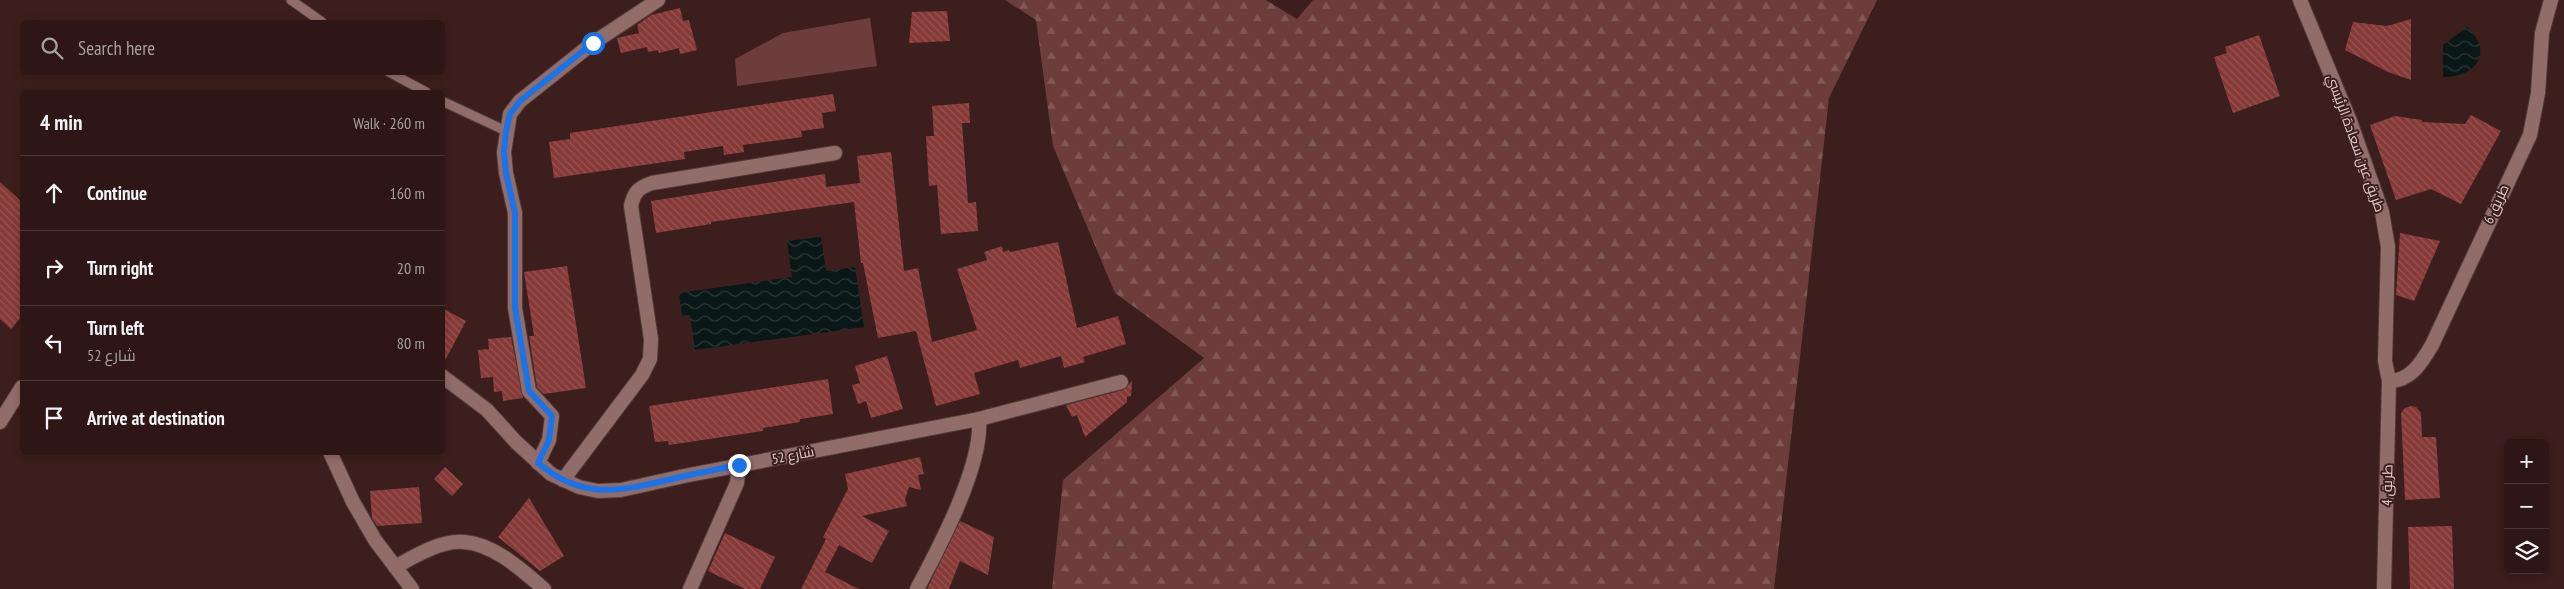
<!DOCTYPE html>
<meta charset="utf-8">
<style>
:root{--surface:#2d1615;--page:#351f1e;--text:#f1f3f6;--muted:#a79fa0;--line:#483534}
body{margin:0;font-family:"PT Sans Narrow",Cairo,sans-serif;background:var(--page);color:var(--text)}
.controls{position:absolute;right:15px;bottom:15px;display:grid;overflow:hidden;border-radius:8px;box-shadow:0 2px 8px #0003}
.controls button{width:45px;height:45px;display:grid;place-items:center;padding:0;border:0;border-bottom:1px solid var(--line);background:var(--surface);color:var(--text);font:25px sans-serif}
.stop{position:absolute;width:15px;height:15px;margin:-11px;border:4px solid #1a73e8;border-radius:50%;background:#fff}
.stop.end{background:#1a73e8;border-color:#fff;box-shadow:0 1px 5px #0008}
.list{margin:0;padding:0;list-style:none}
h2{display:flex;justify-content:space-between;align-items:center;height:65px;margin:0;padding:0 20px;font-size:21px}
h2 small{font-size:16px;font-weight:400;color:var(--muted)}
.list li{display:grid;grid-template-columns:32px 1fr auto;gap:15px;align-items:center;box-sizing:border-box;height:75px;padding:0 20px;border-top:1px solid var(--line)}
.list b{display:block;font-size:19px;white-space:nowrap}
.list p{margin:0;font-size:16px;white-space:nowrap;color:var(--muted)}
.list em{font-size:16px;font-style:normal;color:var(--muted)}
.icon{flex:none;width:28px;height:28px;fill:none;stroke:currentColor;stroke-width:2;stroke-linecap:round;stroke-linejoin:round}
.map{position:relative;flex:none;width:2564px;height:589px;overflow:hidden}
.search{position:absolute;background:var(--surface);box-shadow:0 2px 8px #0003;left:20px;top:20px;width:425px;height:55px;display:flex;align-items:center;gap:12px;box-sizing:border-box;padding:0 18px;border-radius:8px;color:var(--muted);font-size:19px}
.panel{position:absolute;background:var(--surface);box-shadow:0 2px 8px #0003;left:20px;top:90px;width:425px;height:365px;border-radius:8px}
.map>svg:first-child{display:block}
.green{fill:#6c3d3b}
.forest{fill:url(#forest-firs)}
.water{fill:url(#water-waves)}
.building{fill:url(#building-back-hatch)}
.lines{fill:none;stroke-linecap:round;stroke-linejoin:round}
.service-casing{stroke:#533b3a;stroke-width:11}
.minor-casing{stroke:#533b3a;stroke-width:16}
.tertiary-casing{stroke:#533b3a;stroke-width:16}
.service{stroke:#916d6a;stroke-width:9}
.minor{stroke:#916d6a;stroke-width:14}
.tertiary{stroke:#916d6a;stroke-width:14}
.route{stroke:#1a73e8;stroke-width:6}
.labels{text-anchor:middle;stroke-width:4;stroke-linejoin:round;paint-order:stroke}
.street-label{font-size:14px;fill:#e2cecc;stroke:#3c1e1c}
</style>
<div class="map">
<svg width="2564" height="589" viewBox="0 0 2564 589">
<defs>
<pattern id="forest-firs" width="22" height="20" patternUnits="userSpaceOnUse" patternTransform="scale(1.25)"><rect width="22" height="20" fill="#6c3d3b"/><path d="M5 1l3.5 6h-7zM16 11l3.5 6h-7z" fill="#815856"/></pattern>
<pattern id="water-waves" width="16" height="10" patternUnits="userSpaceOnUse" patternTransform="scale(1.25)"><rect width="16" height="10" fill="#091816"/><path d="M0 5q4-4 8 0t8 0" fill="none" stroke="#2d3837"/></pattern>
<pattern id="building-back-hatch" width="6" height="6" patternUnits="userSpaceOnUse" patternTransform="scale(1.25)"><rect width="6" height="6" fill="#863a38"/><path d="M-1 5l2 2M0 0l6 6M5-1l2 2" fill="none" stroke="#975554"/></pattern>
</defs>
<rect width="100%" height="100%" fill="#3c1e1c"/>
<polygon class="green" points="870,18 877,66 737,86 735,59 783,33"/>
<polygon class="forest" points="1005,0 1266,0 1297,19 1313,0 1877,0 1829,98 1774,589 1052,589 1063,480 1204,358 1115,293 1053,146 1036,20"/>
<g class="water">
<path d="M 2467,27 C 2494,52 2477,77 2443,77 L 2443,45 Z"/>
<polygon points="821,237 826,271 855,267 864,327 695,350 690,315 682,316 679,293 792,277 787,241"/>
</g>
<g class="building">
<polygon points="680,8 683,21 689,20 697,50 680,54 679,48 659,53 658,50 648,52 647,47 621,53 617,38 639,33 637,25 651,15"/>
<polygon points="947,11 950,41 909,43 912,12"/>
<polygon points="2411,19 2411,80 2388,72 2345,50 2353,22 2387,26"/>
<polygon points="2259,35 2280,96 2233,113 2214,57 2227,53 2225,47"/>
<polygon points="833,94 836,111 822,113 824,128 801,131 802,137 743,145 744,152 724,155 723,146 684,152 685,159 554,178 549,142 570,139 570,133"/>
<polygon points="969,103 970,123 962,123 968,203 976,202 978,231 941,234 937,185 929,186 926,136 934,136 932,106"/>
<polygon points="2471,115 2501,131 2461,204 2431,189 2396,200 2370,125 2395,116 2422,120 2422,122 2465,124"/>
<polygon points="891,152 904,271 918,268 932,342 977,330 957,269 987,260 984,252 1002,246 1003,252 1009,250 1010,252 1058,242 1077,328 1118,316 1126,344 1083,357 1085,362 1064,368 1061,356 1020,368 1018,360 974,373 980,394 936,406 916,331 878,338 863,263 861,263 854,202 711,222 711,224 656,233 651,201 825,174 826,187 860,183 857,156"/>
<polygon points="0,182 22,202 22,316 11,329 0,319"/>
<polygon points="2400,233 2440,241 2414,301 2396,295"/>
<polygon points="567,266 586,388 544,394 537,387 529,336 534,336 524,272"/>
<polygon points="442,308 466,321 442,366"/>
<polygon points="511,337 523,398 503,401 502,391 494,392 493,377 481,378 478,350 489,349 488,339"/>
<polygon points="887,356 903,409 871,418 866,401 858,404 852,385 860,383 855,366"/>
<polygon points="828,379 833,414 800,419 800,422 763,428 763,431 669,445 668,441 655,442 649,406"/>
<polygon points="1132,381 1131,396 1127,397 1127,402 1085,437 1077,415 1072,417 1066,405 1123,390"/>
<polygon points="2411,406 2416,407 2421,413 2422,437 2436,437 2440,498 2405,500 2401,413 2405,408"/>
<polygon points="920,457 924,474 918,475 921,490 909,487 905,499 907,506 862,516 889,531 872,563 839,545 825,572 859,589 801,589 826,539 823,537 848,489 845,474"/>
<polygon points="445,467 463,484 452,496 434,479"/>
<polygon points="419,487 422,523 377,526 372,518 370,491"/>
<polygon points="529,498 564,556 540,571 498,537"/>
<polygon points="960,521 994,537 988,575 960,561 949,589 927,589"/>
<polygon points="2452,526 2454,589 2410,589 2408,527"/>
<polygon points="725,533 775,557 760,589 745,589 708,571"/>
</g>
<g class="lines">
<g class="service-casing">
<g id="service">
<polyline points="291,0 322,22"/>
<polyline points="389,72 426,92"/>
<polyline points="442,101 506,131"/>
</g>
</g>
<g class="minor-casing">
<g id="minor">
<polyline points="442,376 487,410 516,442 551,474 579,487 598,491 621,490 684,476 979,419 1121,382"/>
<polyline points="0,422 22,387"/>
<polyline points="330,452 353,502 375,540 412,589"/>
<polyline points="538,463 549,440 552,416 529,391 515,308 515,213 506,173 504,152 510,114 520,101 593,43 658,0"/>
<path d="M 563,480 L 642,375 L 650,359 L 651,339 L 631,206 C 634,192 638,188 652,183 L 835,153"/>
<path d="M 395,567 C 415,556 441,540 464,542 C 494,544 522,570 544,589"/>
<polyline points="690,589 737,483 739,465"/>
<path d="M 917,589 C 939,548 983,465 979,419"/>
<polyline points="2384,589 2389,381"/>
</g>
</g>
<g class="tertiary-casing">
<path id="tertiary" d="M 2300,0 L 2350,121 L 2382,212 L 2388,247 L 2385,361 L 2389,381 C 2411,381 2422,362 2432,345 L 2530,135 L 2538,93 L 2542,33 L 2551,0"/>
</g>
<use href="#service" class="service"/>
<use href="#minor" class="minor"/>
<use href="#tertiary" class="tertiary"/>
</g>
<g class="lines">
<path class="route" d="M 593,43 L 520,101 L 510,114 L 506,131 L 504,152 L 506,173 L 515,213 L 515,308 L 529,391 L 552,416 L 549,440 L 538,463 C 583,501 620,491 672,479 C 694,473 717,470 739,465"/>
</g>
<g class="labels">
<g class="street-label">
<text transform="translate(2356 143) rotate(70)" y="5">طريق عين سعادة الرئيسي</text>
<text transform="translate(2496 204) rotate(-65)" y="5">طريق 6</text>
<text transform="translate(793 455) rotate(-11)" y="5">شارع 52</text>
<text transform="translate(2387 485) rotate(-89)" y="5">طريق 4</text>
</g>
</g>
</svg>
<div class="controls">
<button>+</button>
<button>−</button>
<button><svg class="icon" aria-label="layers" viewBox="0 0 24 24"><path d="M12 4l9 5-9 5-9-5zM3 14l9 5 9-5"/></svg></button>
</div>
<div class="stop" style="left:593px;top:43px"></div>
<div class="stop end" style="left:739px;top:465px"></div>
<div class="search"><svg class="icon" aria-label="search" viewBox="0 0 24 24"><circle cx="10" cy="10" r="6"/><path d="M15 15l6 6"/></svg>Search here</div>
<section class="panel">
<h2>4 min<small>Walk · 260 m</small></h2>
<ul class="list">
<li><svg class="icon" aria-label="ahead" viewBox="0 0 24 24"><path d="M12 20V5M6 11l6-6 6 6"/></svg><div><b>Continue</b></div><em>160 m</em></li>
<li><svg class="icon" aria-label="right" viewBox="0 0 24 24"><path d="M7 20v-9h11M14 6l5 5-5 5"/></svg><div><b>Turn right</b></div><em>20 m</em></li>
<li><svg class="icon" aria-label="left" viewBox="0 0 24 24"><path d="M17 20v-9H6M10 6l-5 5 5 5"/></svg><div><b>Turn left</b><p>شارع 52</p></div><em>80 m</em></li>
<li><svg class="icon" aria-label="arrive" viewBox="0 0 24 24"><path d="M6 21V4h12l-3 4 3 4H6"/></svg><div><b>Arrive at destination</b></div></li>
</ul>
</section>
</div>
